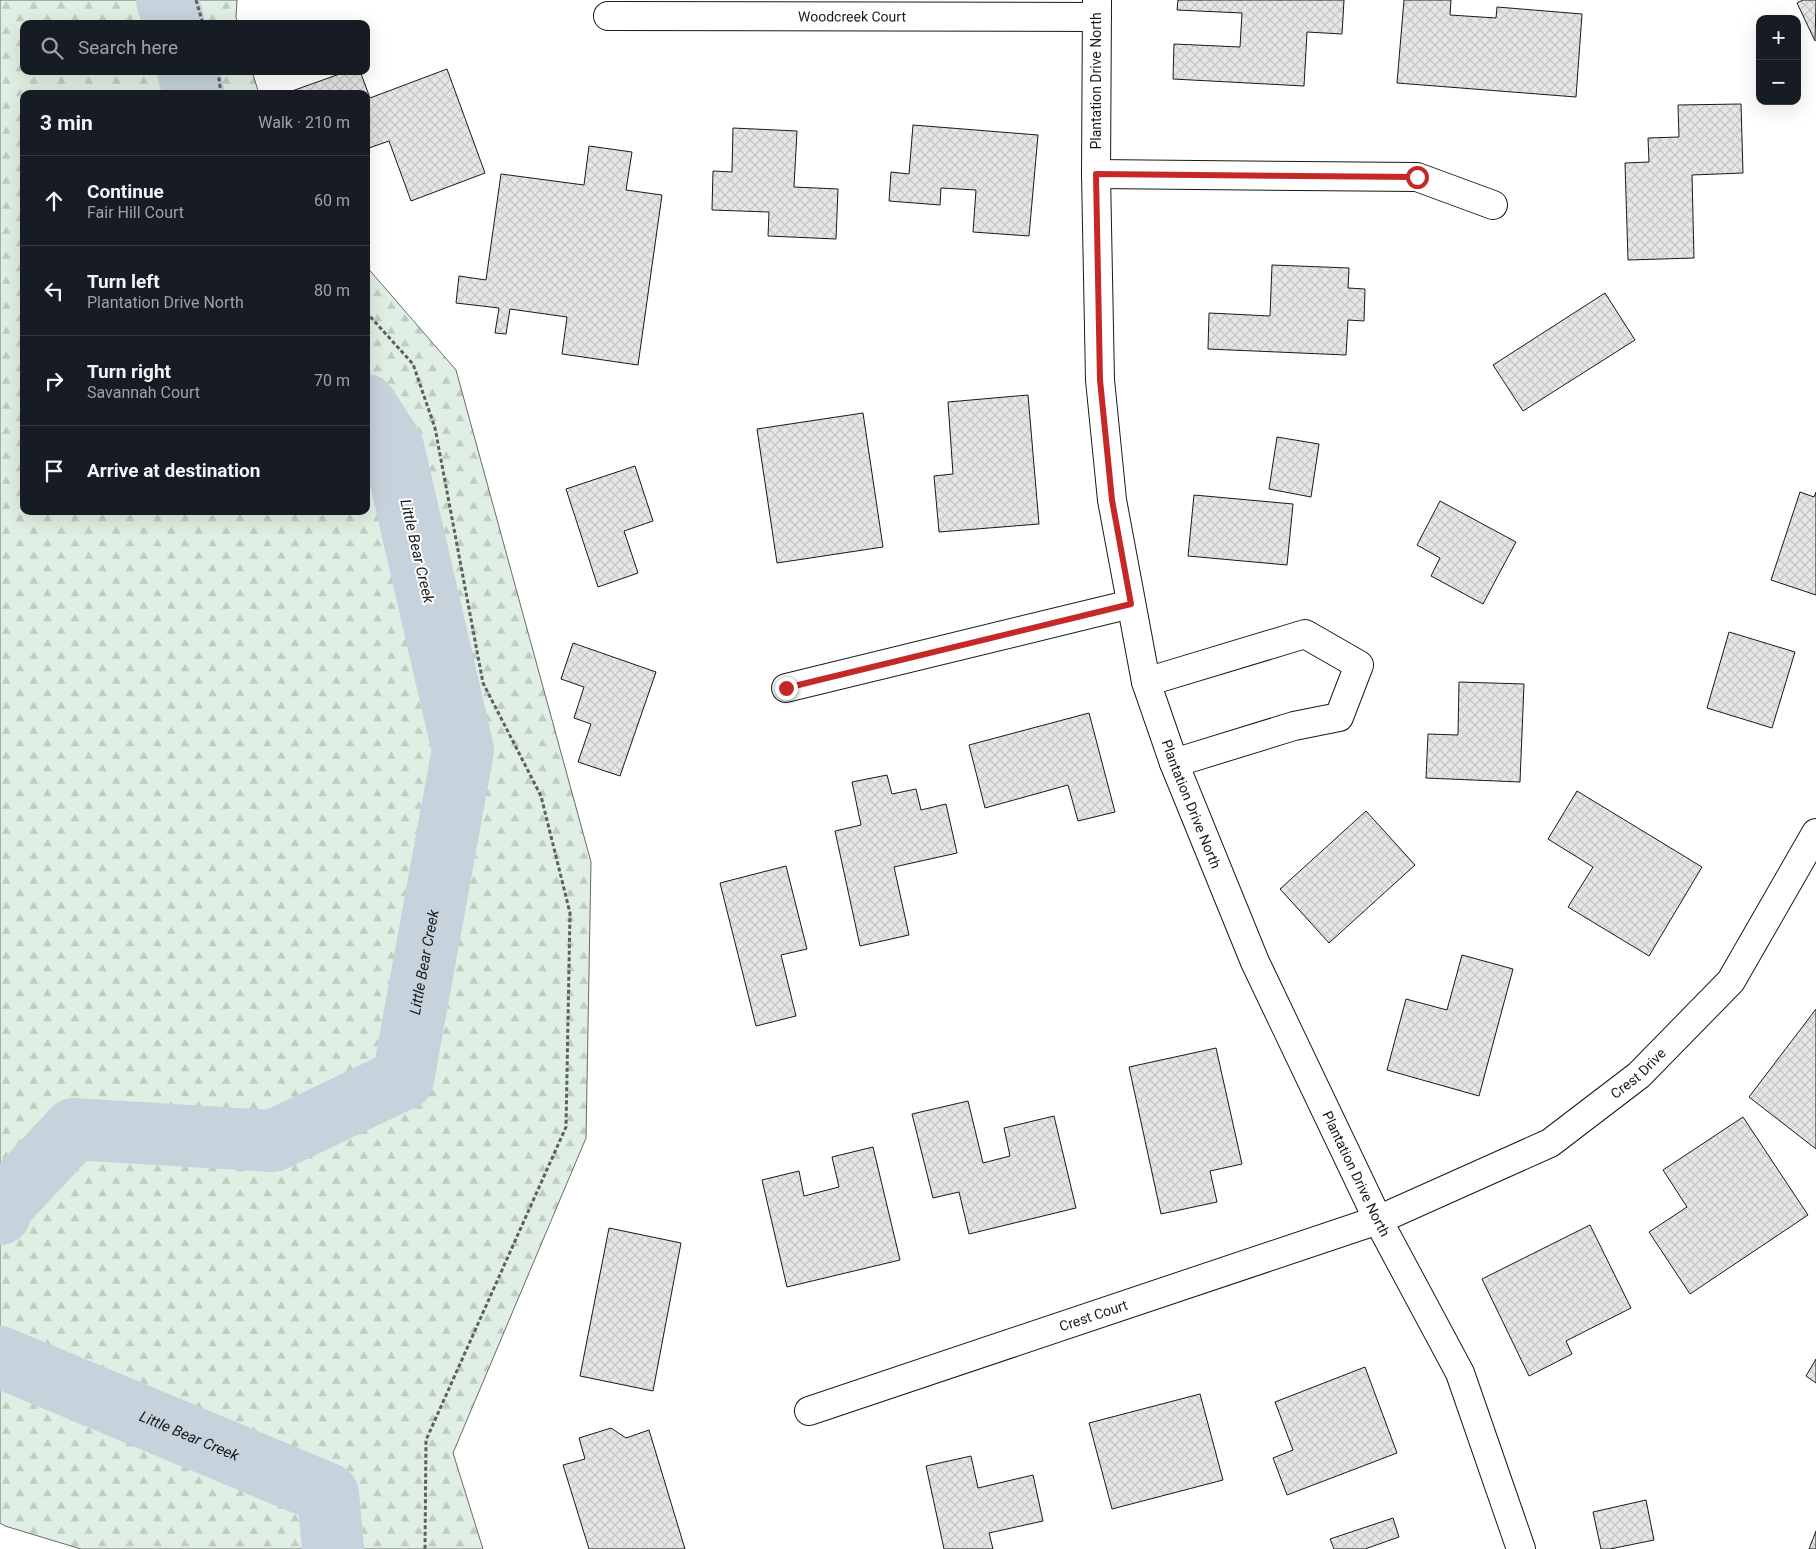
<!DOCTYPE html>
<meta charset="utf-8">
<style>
:root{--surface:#171b24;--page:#20242c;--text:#f1f3f6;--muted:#9ea1a6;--line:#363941}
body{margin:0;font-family:Roboto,sans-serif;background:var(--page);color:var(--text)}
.controls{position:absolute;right:15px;top:15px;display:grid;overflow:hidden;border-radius:10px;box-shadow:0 5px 20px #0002}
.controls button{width:45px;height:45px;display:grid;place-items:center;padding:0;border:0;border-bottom:1px solid var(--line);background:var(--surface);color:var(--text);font:25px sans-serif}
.stop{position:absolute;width:15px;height:15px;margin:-11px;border:4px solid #c62828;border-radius:50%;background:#fff}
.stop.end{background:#c62828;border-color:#fff;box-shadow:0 1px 5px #0008}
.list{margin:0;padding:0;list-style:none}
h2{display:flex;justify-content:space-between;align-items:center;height:65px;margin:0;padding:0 20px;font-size:21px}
h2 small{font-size:16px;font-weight:400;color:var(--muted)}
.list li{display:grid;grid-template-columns:32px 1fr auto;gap:15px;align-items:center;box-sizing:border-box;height:90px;padding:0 20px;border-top:1px solid var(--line)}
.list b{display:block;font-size:19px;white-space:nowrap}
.list p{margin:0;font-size:16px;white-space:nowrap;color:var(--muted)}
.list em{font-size:16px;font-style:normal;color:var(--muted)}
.icon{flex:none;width:28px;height:28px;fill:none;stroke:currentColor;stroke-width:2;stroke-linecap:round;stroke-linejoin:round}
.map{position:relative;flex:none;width:1816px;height:1549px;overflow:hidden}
.search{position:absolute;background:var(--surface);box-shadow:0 5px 20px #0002;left:20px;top:20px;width:350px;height:55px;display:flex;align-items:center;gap:12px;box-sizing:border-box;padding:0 18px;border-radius:10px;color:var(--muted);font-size:19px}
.panel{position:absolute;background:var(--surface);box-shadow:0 5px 20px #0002;left:20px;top:90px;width:350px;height:425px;border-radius:10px}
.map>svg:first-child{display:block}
.forest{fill:url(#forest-firs);stroke:#6a6a6a}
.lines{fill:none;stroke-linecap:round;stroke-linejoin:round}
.river{stroke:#c6d2dc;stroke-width:62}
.building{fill:url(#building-cross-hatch);stroke:#1a1a1a}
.minor-casing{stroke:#1a1a1a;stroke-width:30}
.path{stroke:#5f5f5f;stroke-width:3;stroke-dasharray:4 2.5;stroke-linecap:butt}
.minor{stroke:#fff;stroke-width:28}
.route{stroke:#c62828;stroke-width:6}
.labels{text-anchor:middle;stroke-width:4;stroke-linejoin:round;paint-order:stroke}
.street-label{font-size:14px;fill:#1a1a1a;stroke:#fff}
.water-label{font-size:15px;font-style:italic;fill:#1a1a1a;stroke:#fff}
</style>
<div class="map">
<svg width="1816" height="1549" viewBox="0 0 1816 1549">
<defs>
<pattern id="forest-firs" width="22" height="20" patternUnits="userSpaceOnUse" patternTransform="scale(1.25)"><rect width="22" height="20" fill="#e0efe3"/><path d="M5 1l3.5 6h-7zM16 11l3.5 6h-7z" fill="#c0ccc2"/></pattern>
<pattern id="building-cross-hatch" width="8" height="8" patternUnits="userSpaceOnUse" patternTransform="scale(1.25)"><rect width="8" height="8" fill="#e6e6e6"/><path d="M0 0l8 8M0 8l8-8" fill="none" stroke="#c5c5c5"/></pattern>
</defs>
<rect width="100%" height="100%" fill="#fff"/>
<polygon class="forest" points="0,0 237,0 236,17 238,24 24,24 24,71 252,71 259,94 24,94 24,511 366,511 366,266 456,370 591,862 586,1138 453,1453 483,1549 81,1549 5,1526 0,1523"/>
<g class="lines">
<g class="river">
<polyline points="167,0 174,24"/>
<polyline points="188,71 194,94"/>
<path id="s1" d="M 0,1214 L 1,1207 L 74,1129 L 273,1141 L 403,1079 L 463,750 L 393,447 L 366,405"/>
<path id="s2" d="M 0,1357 L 328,1494 L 333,1549"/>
</g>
</g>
<g class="building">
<polygon points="1178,0 1344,0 1342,34 1307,32 1304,86 1173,79 1174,44 1240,47 1242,13 1177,10"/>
<polygon points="1404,0 1451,0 1450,15 1496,18 1497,7 1582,14 1576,97 1397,83"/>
<polygon points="1803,0 1816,0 1815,41 1797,3"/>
<polygon points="447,69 485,173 411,201 389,141 366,149 366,94 293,94 292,91 348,71 360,71 370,98"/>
<polygon points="1741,104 1743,173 1692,175 1694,258 1628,260 1625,163 1649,162 1648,138 1679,137 1678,105"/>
<polygon points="913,125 1038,135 1029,236 973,232 976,190 941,188 940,205 889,201 891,172 909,174"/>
<polygon points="733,128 797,131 794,187 838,189 836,239 768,236 769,212 712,210 713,171 732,172"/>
<polygon points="589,146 632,152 626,190 662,195 638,365 562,354 567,317 510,309 506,334 495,333 499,308 456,303 459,276 486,280 501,174 584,185"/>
<polygon points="1272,265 1349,268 1348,288 1365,289 1364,321 1348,320 1346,355 1208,349 1209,313 1270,316"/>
<polygon points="1605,293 1635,340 1523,411 1493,365"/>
<polygon points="1028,395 1039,524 939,532 934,476 953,474 948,402"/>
<polygon points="863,413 883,547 777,563 757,429"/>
<polygon points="1277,437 1319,444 1311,497 1269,489"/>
<polygon points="635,466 653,521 624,531 638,573 598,587 566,489"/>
<polygon points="1800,492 1814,497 1816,492 1816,595 1771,580"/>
<polygon points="1194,495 1293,504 1287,565 1188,556"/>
<polygon points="1440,501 1516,542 1483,604 1431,576 1440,558 1417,545"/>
<polygon points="1729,632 1795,652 1772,728 1707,708"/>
<polygon points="573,643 656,672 620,776 578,762 591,724 574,718 584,687 561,679"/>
<polygon points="1459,682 1524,684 1520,782 1426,778 1428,734 1458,735"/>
<polygon points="1089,713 1115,812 1078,821 1068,785 985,808 969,745"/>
<polygon points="887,775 892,794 916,789 921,810 946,804 957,853 894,867 909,935 860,946 835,831 861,825 852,782"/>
<polygon points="1577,791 1702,867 1649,956 1568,907 1593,867 1548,839"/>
<polygon points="1366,811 1415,865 1329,943 1280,889"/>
<polygon points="786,866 807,949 781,955 796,1016 756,1026 720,883"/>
<polygon points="1462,955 1513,969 1479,1096 1387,1070 1406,999 1447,1010"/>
<polygon points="1816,1009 1816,1149 1749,1097"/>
<polygon points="1216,1048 1242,1164 1210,1171 1217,1202 1161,1214 1129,1067"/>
<polygon points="968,1101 983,1163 1010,1156 1004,1128 1054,1116 1076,1208 969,1234 959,1192 933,1198 912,1114"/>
<polygon points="1743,1117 1808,1215 1690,1294 1649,1232 1687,1207 1663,1170"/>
<polygon points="873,1147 900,1260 787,1287 762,1180 799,1171 804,1196 839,1187 832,1157"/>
<polygon points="1590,1225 1631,1308 1566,1341 1572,1354 1529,1376 1482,1279"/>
<polygon points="609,1228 681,1243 653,1391 580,1376"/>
<polygon points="1816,1359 1816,1383 1806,1376"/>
<polygon points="1365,1367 1397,1453 1287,1495 1273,1458 1293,1450 1275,1402"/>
<polygon points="1200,1394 1223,1480 1112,1509 1089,1423"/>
<polygon points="611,1428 626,1438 649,1430 685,1549 589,1549 563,1465 585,1459 579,1438"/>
<polygon points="971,1456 978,1488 1033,1475 1043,1521 989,1533 993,1549 944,1549 926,1466"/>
<polygon points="1646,1500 1654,1540 1610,1549 1601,1549 1593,1512"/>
<polygon points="1393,1518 1399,1537 1365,1549 1334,1549 1330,1539"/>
<polygon points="1816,1531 1816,1549 1809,1549"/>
</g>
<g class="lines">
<g class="minor-casing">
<g id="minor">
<path id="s3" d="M 1097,0 L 1096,174 L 1100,380 L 1112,500 L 1146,682 L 1174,763 L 1255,962 L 1378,1220 L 1460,1373 L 1521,1549"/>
<path id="s4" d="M 608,16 L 1097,17"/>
<polyline points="1096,174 1417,177 1493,205"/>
<polyline points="1146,682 1305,634 1359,665 1339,717 1294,726 1174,763"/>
<polyline points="786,688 1131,604"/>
<path id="s5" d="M 809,1411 L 1378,1220 L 1550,1143 L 1639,1075 L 1731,981 L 1816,833"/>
</g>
</g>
<g class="path">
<polyline points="196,0 203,24"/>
<polyline points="218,71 221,94"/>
<polyline points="366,312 413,364 435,428 483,683 541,796 570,913 566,1127 426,1440 425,1549"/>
</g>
<use href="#minor" class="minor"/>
</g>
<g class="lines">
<polyline class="route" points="786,688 1131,604 1112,500 1100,380 1096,174 1417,177"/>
</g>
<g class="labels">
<g class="street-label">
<text dy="5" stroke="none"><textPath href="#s4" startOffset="244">Woodcreek Court</textPath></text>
<text transform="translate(1096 81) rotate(-90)" y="5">Plantation Drive North</text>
<text dy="5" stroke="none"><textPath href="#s3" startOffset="816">Plantation Drive North</textPath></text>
<text dy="5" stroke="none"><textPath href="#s5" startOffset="901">Crest Drive</textPath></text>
<text dy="5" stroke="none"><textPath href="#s3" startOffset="1221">Plantation Drive North</textPath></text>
<text dy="5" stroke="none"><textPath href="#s5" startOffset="300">Crest Court</textPath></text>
</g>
<g class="water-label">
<text transform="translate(417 551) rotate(77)" y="5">Little Bear Creek</text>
<text dy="5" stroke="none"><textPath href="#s1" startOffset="576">Little Bear Creek</textPath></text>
<text dy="5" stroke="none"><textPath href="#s2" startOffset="205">Little Bear Creek</textPath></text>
</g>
</g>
</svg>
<div class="controls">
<button>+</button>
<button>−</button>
</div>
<div class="stop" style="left:1417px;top:177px"></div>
<div class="stop end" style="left:786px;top:688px"></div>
<div class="search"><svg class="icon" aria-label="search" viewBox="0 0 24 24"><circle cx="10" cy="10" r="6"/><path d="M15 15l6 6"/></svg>Search here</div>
<section class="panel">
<h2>3 min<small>Walk · 210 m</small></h2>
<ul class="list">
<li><svg class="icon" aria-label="ahead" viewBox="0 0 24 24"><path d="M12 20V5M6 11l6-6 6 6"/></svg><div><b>Continue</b><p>Fair Hill Court</p></div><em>60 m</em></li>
<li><svg class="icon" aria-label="left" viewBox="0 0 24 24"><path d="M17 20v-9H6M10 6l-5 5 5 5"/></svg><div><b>Turn left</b><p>Plantation Drive North</p></div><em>80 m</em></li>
<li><svg class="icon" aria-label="right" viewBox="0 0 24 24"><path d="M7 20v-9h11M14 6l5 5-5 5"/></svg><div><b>Turn right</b><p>Savannah Court</p></div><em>70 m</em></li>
<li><svg class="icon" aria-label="arrive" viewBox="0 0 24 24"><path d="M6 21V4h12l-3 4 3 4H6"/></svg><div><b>Arrive at destination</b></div></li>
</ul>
</section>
</div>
